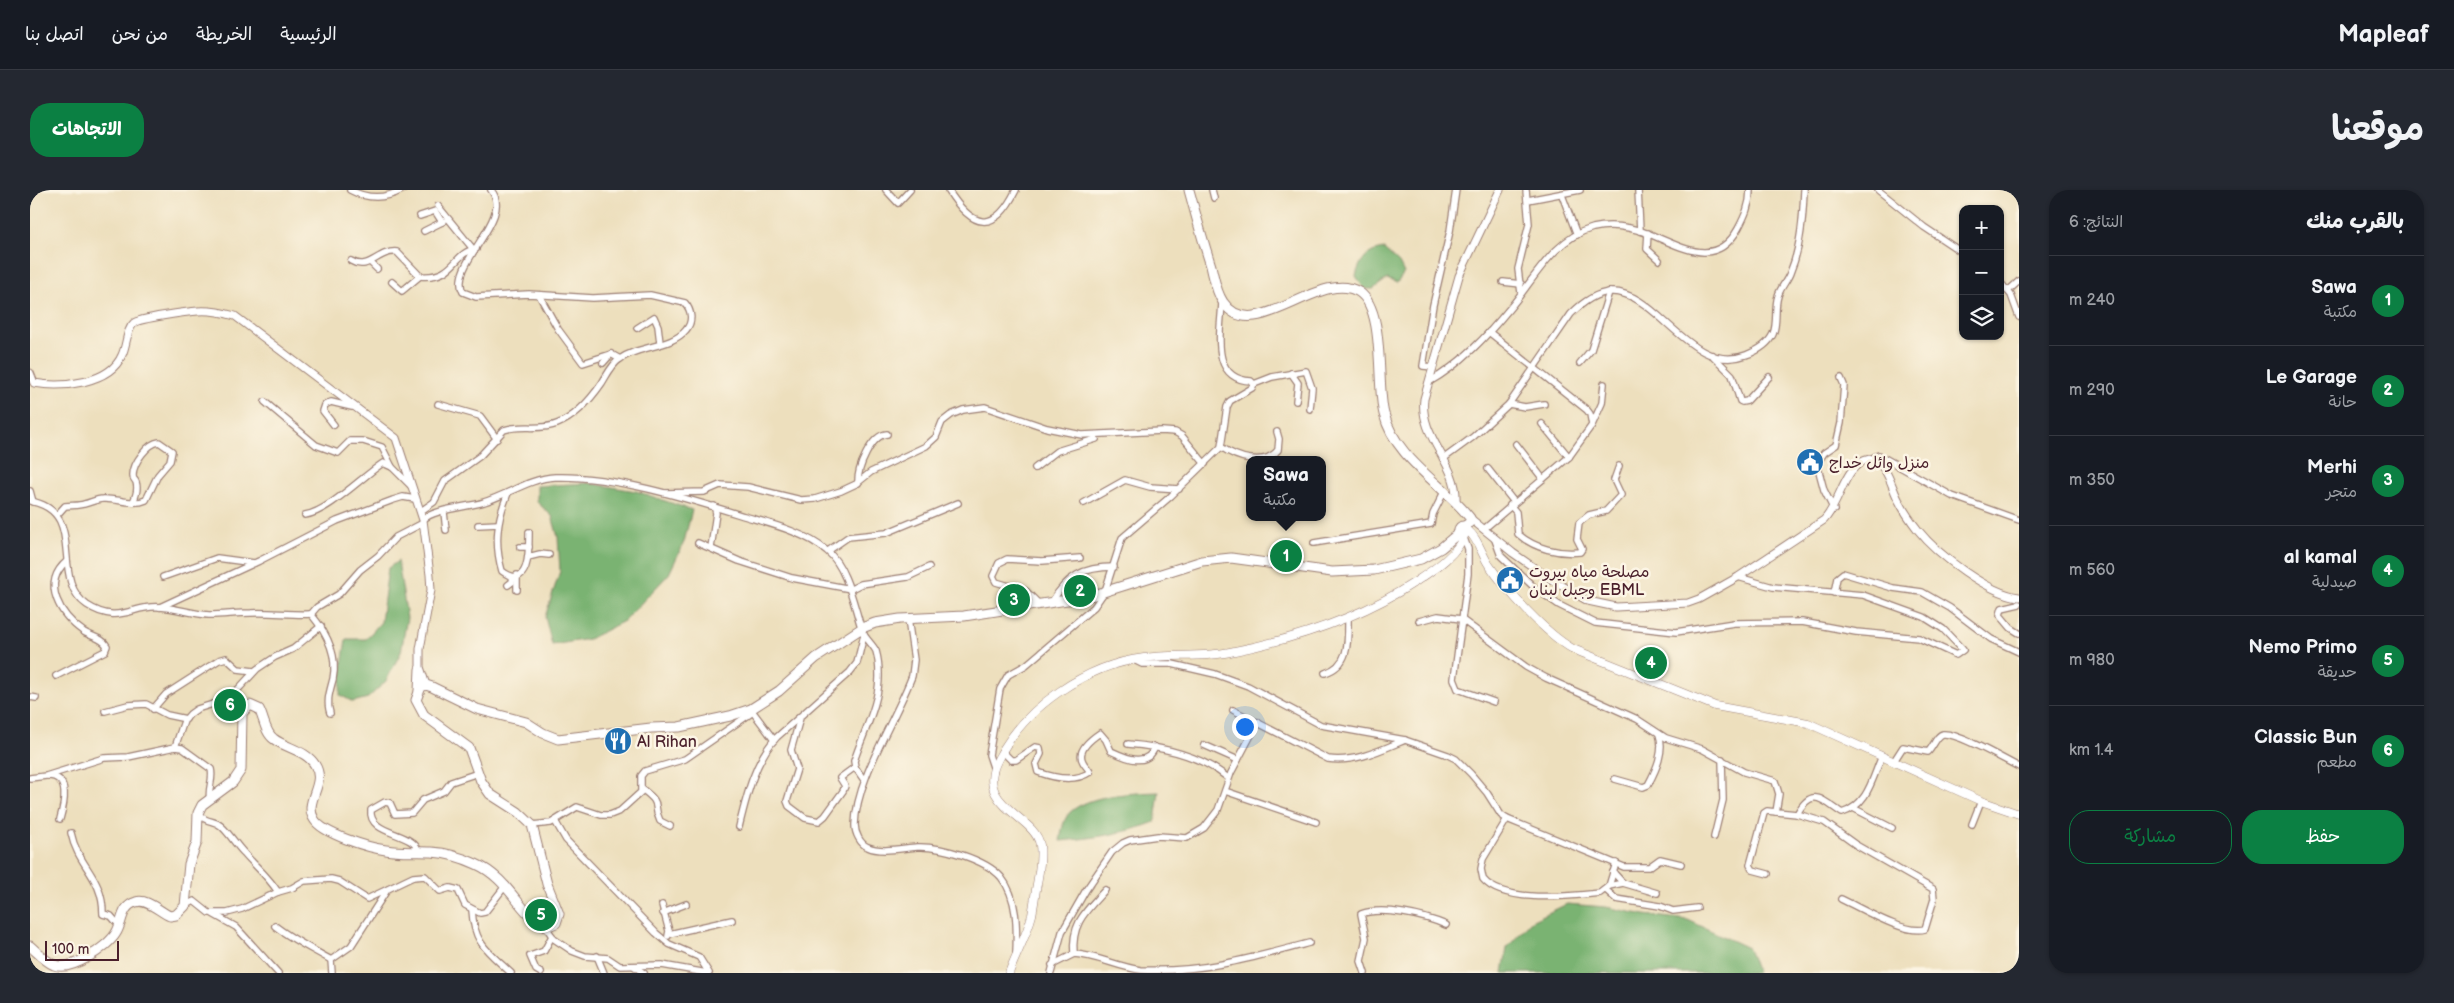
<!DOCTYPE html>
<html lang="ar">
<meta charset="utf-8">
<style>
:root{--surface:#171b24;--page:#242831;--text:#f1f3f6;--muted:#9ea1a6;--line:#363941;--accent:#0b8043}
body{margin:0;font-family:"Balsamiq Sans","Playpen Sans Arabic",sans-serif;background:var(--page);color:var(--text);direction:rtl}
.controls{position:absolute;right:15px;top:15px;display:grid;overflow:hidden;border-radius:10px;box-shadow:0 1px 4px #0004}
.controls button{width:45px;height:45px;display:grid;place-items:center;padding:0;border:0;border-bottom:1px solid var(--line);background:var(--surface);color:var(--text);font:25px sans-serif}
.scale{position:absolute;left:15px;bottom:12px;width:74px;box-sizing:border-box;padding-left:5px;border:2px solid #4a1f2b;border-top:0;font-size:14px;line-height:18px;white-space:nowrap;color:#4a1f2b;-webkit-text-stroke:4px #fcf5e5;paint-order:stroke}
.you{position:absolute;left:1214px;top:536px;width:18px;height:18px;margin:-12px;border:4px solid #fff;border-radius:50%;background:#1a73e8;box-shadow:0 0 0 8px #1a73e833}
.badge{display:grid;place-items:center;width:32px;height:32px;border-radius:50%;background:var(--accent);color:#fff;font-size:16px;font-weight:700}
.pin{position:absolute;translate:-50% -50%;border:2px solid #fff;box-shadow:0 1px 5px #0006}
.popup{position:absolute;left:1216px;top:266px;width:80px;height:65px;box-sizing:border-box;display:grid;place-content:center;border-radius:10px;background:var(--surface);filter:drop-shadow(0 1px 4px #0005);font-size:16px;white-space:nowrap;color:var(--muted)}
.popup b{font-size:19px;color:var(--text)}
.popup::after{content:'';position:absolute;left:50%;top:100%;margin-left:-10px;border:10px solid transparent;border-top-color:var(--surface)}
.list{margin:0;padding:0;list-style:none}
h2{display:flex;justify-content:space-between;align-items:center;height:65px;margin:0;padding:0 20px;font-size:21px}
h2 small{font-size:16px;font-weight:400;color:var(--muted)}
.list li{display:grid;grid-template-columns:32px 1fr auto;gap:15px;align-items:center;box-sizing:border-box;height:90px;padding:0 20px;border-top:1px solid var(--line)}
.list b{display:block;font-size:19px;white-space:nowrap}
.list p{margin:0;font-size:16px;white-space:nowrap;color:var(--muted)}
.list em{font-size:16px;font-style:normal;color:var(--muted)}
.actions{display:flex;gap:10px;padding:15px 20px}
.actions a{flex:1;padding:11px 0;border:1px solid var(--accent);border-radius:20px;text-align:center;font-size:18px;color:var(--accent)}
.actions .main{background:var(--accent);color:#fff}
.icon{flex:none;width:28px;height:28px;fill:none;stroke:currentColor;stroke-width:2;stroke-linecap:round;stroke-linejoin:round}
.map{position:relative;flex:none;width:1989px;height:783px;overflow:hidden;direction:ltr;border-radius:20px}
header{display:flex;align-items:center;gap:30px;box-sizing:border-box;height:70px;padding:0 25px;background:var(--surface);border-bottom:1px solid var(--line)}
header strong{font-size:24px}
nav{display:flex;gap:28px;margin-inline-start:auto;font-size:18px}
.intro{display:flex;align-items:center;justify-content:space-between;box-sizing:border-box;height:120px;padding:0 30px}
h1{margin:0;font-size:35px}
.button{padding:12px 22px;border-radius:20px;background:var(--accent);color:#fff;font-size:18px;font-weight:700}
main{display:flex;gap:30px;padding:0 30px}
aside{flex:1;background:var(--surface);border-radius:20px;box-shadow:0 1px 4px #0004}
.map>svg:first-child{display:block}
.forest{fill:#7ab372;stroke:#62694e}
.lines{fill:none;stroke-linecap:round;stroke-linejoin:round}
.minor-casing{stroke:#9c7f74;stroke-width:8}
.tertiary-casing{stroke:#9c7f74;stroke-width:9}
.secondary-casing{stroke:#9c7f74;stroke-width:9}
.primary-casing{stroke:#9c7f74;stroke-width:11}
.minor{stroke:#fff;stroke-width:5.5}
.tertiary{stroke:#fff;stroke-width:7}
.secondary{stroke:#fff;stroke-width:8}
.primary{stroke:#fff;stroke-width:9}
.labels{text-anchor:middle;stroke-width:5;stroke-linejoin:round;paint-order:stroke}
.poi-label{font-size:16px;fill:#4a1f2b;stroke:#fcf5e5;text-anchor:start}
</style>
<header>
<strong>Mapleaf</strong>
<nav><a>الرئيسية</a><a>الخريطة</a><a>من نحن</a><a>اتصل بنا</a></nav>
</header>
<div class="intro"><h1>موقعنا</h1><a class="button">الاتجاهات</a></div>
<main>
<aside>
<h2>بالقرب منك<small>النتائج: 6</small></h2>
<ul class="list">
<li><span class="badge">1</span><div><b>Sawa</b><p>مكتبة</p></div><em>240 m</em></li>
<li><span class="badge">2</span><div><b>Le Garage</b><p>حانة</p></div><em>290 m</em></li>
<li><span class="badge">3</span><div><b>Merhi</b><p>متجر</p></div><em>350 m</em></li>
<li><span class="badge">4</span><div><b>al kamal</b><p>صيدلية</p></div><em>560 m</em></li>
<li><span class="badge">5</span><div><b>Nemo Primo</b><p>حديقة</p></div><em>980 m</em></li>
<li><span class="badge">6</span><div><b>Classic Bun</b><p>مطعم</p></div><em>1.4 km</em></li>
</ul>
<div class="actions"><a class="main">حفظ</a><a>مشاركة</a></div>
</aside>
<div class="map">
<svg width="1989" height="783" viewBox="0 0 1989 783">
<rect width="100%" height="100%" fill="#fcf5e5"/>
<filter id="ink" filterUnits="userSpaceOnUse"><feTurbulence type="fractalNoise" baseFrequency=".02" numOctaves="2"/><feDisplacementMap in="SourceGraphic" scale="10" xChannelSelector="R" yChannelSelector="G"/><feConvolveMatrix kernelMatrix="1 2 1 2 8 2 1 2 1" color-interpolation-filters="sRGB"/></filter>
<filter id="wash" filterUnits="userSpaceOnUse"><feTurbulence type="fractalNoise" baseFrequency=".0096" numOctaves="4" result="noise"/><feDisplacementMap in="SourceGraphic" scale="20" xChannelSelector="R" yChannelSelector="G"/><feGaussianBlur stdDeviation="1.12" result="paint"/><feColorMatrix in="noise" values="0 0 0 0 0 0 0 0 0 0 0 0 0 0 0 0 0 1.4 0 .05"/><feComposite in="paint" operator="in"/></filter>
<g filter="url(#wash)">
<rect width="100%" height="100%" fill="#eddfbd"/>
<g class="forest">
<path d="M 1354,59 L 1369,73 L 1374,83 L 1367,93 L 1357,89 L 1343,99 L 1334,99 L 1326,86 C 1330,70 1337,61 1354,59 Z"/>
<polygon points="558,293 606,301 662,320 654,352 639,384 594,431 559,449 522,455 515,427 530,381 528,347 522,326 507,312 507,296"/>
<polygon points="368,371 377,428 371,462 356,491 338,508 323,512 310,505 311,482 316,449 336,449 351,432 358,378"/>
<path d="M 1129,602 L 1125,632 C 1094,644 1063,648 1030,651 C 1032,640 1033,626 1044,619 C 1066,604 1103,603 1129,602 Z"/>
<polygon points="1537,714 1576,717 1615,725 1658,730 1718,758 1727,783 1473,783 1477,758 1501,731"/>
</g>
</g>
<g filter="url(#ink)">
<g class="lines">
<g class="minor-casing">
<g id="minor">
<path d="M 320,0 C 337,9 355,9 372,0"/>
<polyline points="856,0 868,13 880,0"/>
<path d="M 918,0 C 942,38 964,45 986,0"/>
<polyline points="1182,0 1184,8"/>
<polyline points="1608,0 1610,41"/>
<polyline points="1848,0 1894,37 1933,63"/>
<polyline points="1532,5 1547,45"/>
<polyline points="1498,10 1550,0"/>
<polyline points="408,16 443,59"/>
<polyline points="390,26 405,21 412,32"/>
<polyline points="394,41 414,31"/>
<polyline points="1618,43 1617,59 1629,70"/>
<path d="M 321,71 C 339,82 348,60 367,62 L 390,86 C 426,89 423,62 446,59"/>
<polyline points="341,73 347,79"/>
<polyline points="362,92 372,101 390,86"/>
<polyline points="1473,92 1491,94"/>
<polyline points="1970,92 1981,105 1989,127"/>
<polyline points="1978,101 1989,91"/>
<polyline points="1491,103 1488,79 1499,34 1496,0"/>
<polyline points="509,105 528,139 553,173 581,164 590,169"/>
<path d="M 1192,112 C 1191,140 1179,189 1221,191 L 1224,194"/>
<polyline points="607,138 624,127 628,136 630,153"/>
<polyline points="1682,165 1702,185 1710,211 1712,212 1717,211 1739,187"/>
<polyline points="573,173 581,164"/>
<polyline points="1550,173 1561,160 1579,102"/>
<polyline points="1403,177 1393,176 1403,115 1420,41 1426,0"/>
<polyline points="1261,183 1268,193 1266,211"/>
<path d="M 1399,192 C 1431,174 1457,146 1480,118 C 1504,90 1524,48 1563,38 C 1581,34 1601,37 1619,44 C 1651,56 1685,80 1708,39 C 1715,26 1720,15 1720,0"/>
<polyline points="235,212 286,255 308,263 320,251 333,251 352,257 362,277"/>
<polyline points="408,214 450,226 467,249"/>
<polyline points="1479,214 1495,217 1514,214"/>
<polyline points="1512,234 1539,267"/>
<polyline points="304,235 293,221 295,215 301,212 322,217"/>
<polyline points="1562,235 1572,213 1574,194"/>
<polyline points="1486,254 1513,289"/>
<path d="M 1191,257 C 1207,268 1234,277 1248,260 L 1249,249 L 1247,242"/>
<path d="M 1413,269 L 1443,247 L 1479,214 L 1541,124 C 1551,114 1566,103 1580,102 C 1627,99 1660,186 1716,165 C 1727,161 1738,155 1743,144 C 1748,133 1744,118 1748,106 C 1750,98 1757,91 1760,83 C 1771,57 1773,27 1774,0"/>
<polyline points="1840,269 1849,265 1922,306 1989,330"/>
<polyline points="1005,278 1027,261 1066,249"/>
<polyline points="1458,279 1484,312"/>
<path d="M 828,293 C 827,279 841,245 857,244"/>
<polyline points="0,301 3,312"/>
<path d="M 478,303 C 467,330 464,353 472,381 C 500,402 499,359 499,342"/>
<polyline points="635,303 674,302 690,295 718,297 771,310 785,309 811,301 826,294 841,282 896,256 906,247 912,232 921,225 933,220 955,217 1017,238 1052,245 1132,241 1145,242 1152,246 1175,274"/>
<path d="M 0,311 C 59,322 18,388 57,415 C 89,436 103,414 130,417 C 147,418 162,424 179,425 C 193,425 207,423 221,423 C 241,422 261,425 281,424"/>
<polyline points="1054,313 1095,290 1120,297 1149,299"/>
<path d="M 1480,315 L 1486,322 L 1488,344 C 1505,359 1529,364 1550,362 L 1552,359 L 1547,349 L 1549,333 L 1559,325 L 1576,321 L 1591,305 L 1584,290 L 1589,276"/>
<polyline points="1804,320 1794,300 1787,274 1794,263 1806,255 1811,233 1814,195 1811,188"/>
<path d="M 391,321 L 404,312 L 415,291 L 450,266 L 474,240 C 491,234 510,241 527,234 C 545,227 561,209 572,193 C 577,185 582,174 590,169 C 609,155 641,158 656,140 C 663,132 662,121 655,113 L 620,105 L 563,108 L 499,104 L 446,107 L 433,102 C 418,74 485,28 461,0"/>
<polyline points="414,322 416,340"/>
<path d="M 27,325 L 35,316 C 41,315 48,316 54,314 C 60,313 66,309 73,309 C 86,308 103,316 116,310 L 128,285 L 140,271 L 142,261 L 129,252 C 118,253 103,273 103,285 C 103,290 104,288 106,292 C 108,298 106,306 103,312"/>
<path d="M 275,325 C 298,322 333,286 353,273 L 362,277 L 381,296"/>
<path d="M 393,330 C 402,319 440,317 454,312 C 477,305 501,288 525,287 C 583,285 659,309 714,326 C 741,334 775,342 797,361 C 818,378 824,418 833,443 C 836,449 843,455 846,461 C 848,468 849,477 849,484 C 850,513 833,543 824,571 L 825,577 L 834,590"/>
<polyline points="448,335 468,334"/>
<polyline points="1454,339 1539,267 1562,235 1560,224 1557,220 1459,142"/>
<polyline points="1464,347 1471,366 1506,399 1529,415 1565,433 1646,442 1704,433 1772,432 1826,442 1889,448 1926,465 1933,460 1913,439 1894,427 1833,405 1743,397 1708,387"/>
<polyline points="1434,348 1438,359 1438,384 1424,489 1428,499 1464,512"/>
<polyline points="668,353 709,371 762,388 821,399 831,394 878,387 899,377"/>
<polyline points="1284,353 1401,334 1403,324 1415,300"/>
<polyline points="490,357 499,357"/>
<polyline points="681,358 686,323 684,316"/>
<polyline points="798,361 818,347 856,343 928,313"/>
<polyline points="498,367 510,364 519,365"/>
<polyline points="133,387 187,368 224,373"/>
<polyline points="478,395 482,392 483,387"/>
<polyline points="487,400 487,385"/>
<polyline points="1804,403 1807,388 1813,383 1863,398 1892,402 1920,418 1961,449 1989,462"/>
<path d="M 1021,413 C 1037,386 1053,377 1084,377"/>
<polyline points="1989,414 1972,418 1970,425 1981,438 1989,443"/>
<polyline points="1010,415 996,401 966,392 963,386 969,373 977,369 1012,371 1050,368"/>
<polyline points="130,417 229,371 307,331 363,310 373,307 385,309"/>
<polyline points="281,424 287,417 309,404 330,380 348,366 366,347 393,333"/>
<path d="M 281,424 C 296,442 308,465 303,489 C 300,501 296,511 300,523"/>
<path d="M 878,429 L 884,470 L 882,486 C 865,531 826,589 825,635 C 825,643 830,654 838,657 C 851,663 872,658 887,657 C 910,656 955,669 971,687 C 988,708 987,739 986,764"/>
<polyline points="1389,431 1408,426 1431,429 1496,477 1516,488 1607,529 1636,548 1672,559 1714,582 1745,591 1749,604 1746,622"/>
<polyline points="1104,470 1112,474 1142,474 1185,484 1218,496 1291,535 1375,550 1418,565 1426,569 1441,584 1457,603 1471,625 1477,629 1594,677 1619,677 1630,669 1651,674"/>
<path d="M 1295,483 C 1320,475 1318,451 1318,428"/>
<path d="M 26,486 L 75,461 L 77,456 C 73,448 62,447 54,442 C 31,426 10,394 37,371"/>
<polyline points="0,507 6,508"/>
<polyline points="199,509 221,515"/>
<polyline points="123,519 136,504 189,470 196,468 208,479 224,481"/>
<path d="M 1203,520 L 1298,569 C 1324,573 1351,560 1375,550"/>
<polyline points="75,521 98,515 116,514 137,525 156,529"/>
<polyline points="723,522 744,550"/>
<polyline points="770,528 761,560 767,579 757,611 759,616 775,628 789,631 795,626 813,601 815,596 810,588 825,577"/>
<path d="M 1098,554 C 1133,557 1172,566 1198,588"/>
<polyline points="1174,555 1208,570"/>
<polyline points="145,557 154,531 160,524 167,519 199,509 227,479 245,467 263,459 291,436"/>
<path d="M 972,561 L 981,570 L 986,570 L 1005,557 L 1010,558 L 1011,564 L 1006,574 L 1008,582 C 1024,588 1044,593 1060,582 C 1058,578 1055,576 1053,572 C 1046,560 1061,549 1070,543 L 1076,550 L 1081,561 C 1096,568 1117,578 1125,557"/>
<path d="M 1864,571 L 1873,557 L 1898,562 C 1903,557 1907,545 1913,544 C 1927,542 1975,570 1989,577"/>
<polyline points="964,580 959,565 970,499 978,485 996,475 1064,417 1075,401 1092,348 1141,306 1191,257 1197,217 1200,211 1222,198 1224,194 1242,187 1276,181 1282,198 1280,219"/>
<path d="M 18,586 C 41,586 34,615 30,629"/>
<path d="M 0,588 L 16,586 L 74,568 L 98,567 L 145,557 L 152,558 L 181,579 C 184,590 177,599 180,610"/>
<path d="M 1585,589 L 1613,597 L 1618,595 C 1626,580 1635,561 1629,544"/>
<path d="M 612,599 C 634,616 621,612 630,631 L 640,636"/>
<polyline points="1195,601 1286,632"/>
<polyline points="1825,619 1862,638"/>
<path d="M 1767,624 L 1794,632 L 1826,655 L 1903,699 L 1904,709 L 1895,739 C 1875,745 1831,718 1811,709"/>
<path d="M 1477,629 L 1453,669 L 1451,679 L 1453,689 C 1473,714 1542,706 1570,703 L 1579,696 L 1586,673"/>
<polyline points="525,631 536,650 626,743 639,754 669,767 679,783"/>
<polyline points="1942,634 1951,611"/>
<polyline points="502,635 521,633 547,617 571,625 580,625 590,621 611,602 611,586 615,581 655,569 723,522 721,519"/>
<path d="M 709,637 C 716,608 725,569 747,547 L 820,482 L 827,473 L 834,445"/>
<path d="M 41,643 C 48,677 73,686 73,724 L 81,726 L 90,736"/>
<polyline points="1684,647 1693,610 1692,569"/>
<path d="M 389,662 C 384,641 338,646 341,620 L 355,612 L 360,613 L 365,624 L 382,623 L 393,610 L 414,601 L 421,592 L 448,583"/>
<polyline points="1583,682 1593,693 1627,703"/>
<path d="M 1738,684 L 1723,680 L 1720,675 L 1734,623 L 1737,621 L 1767,624 C 1782,597 1791,609 1812,623 C 1838,615 1842,589 1852,566"/>
<polyline points="1579,696 1593,693"/>
<polyline points="1576,700 1586,709 1630,716 1643,721 1667,718"/>
<polyline points="248,702 262,698 274,691 301,689 309,691 337,709 383,687 395,686 410,701 420,698 428,700 435,715 450,723 455,722 476,695"/>
<polyline points="632,715 639,741 638,746"/>
<path d="M 155,716 L 164,711 L 179,723 L 197,723 L 212,719 L 248,702 C 238,686 226,677 214,663 C 206,655 200,644 191,636 C 183,629 177,634 168,623"/>
<path d="M 442,720 C 444,755 458,761 481,783"/>
<polyline points="633,723 656,714"/>
<polyline points="183,724 206,737 248,783"/>
<path d="M 245,736 C 263,750 282,759 301,770 L 302,783"/>
<polyline points="516,737 524,749 542,761 555,766 578,768 590,776 632,775 677,783"/>
<polyline points="639,744 702,730"/>
<path d="M 1044,764 C 1041,733 1056,721 1075,700"/>
<polyline points="567,766 574,783"/>
<polyline points="301,770 321,756 357,700"/>
<path d="M 1022,775 L 1044,764 C 1066,765 1087,777 1111,780 C 1170,783 1223,768 1279,753"/>
<polyline points="605,777 614,783"/>
<polyline points="511,783 506,780 500,766 514,761 522,746"/>
<polyline points="1021,783 1032,742 1056,700 1082,662 1093,653 1100,650 1128,646 1157,648 1174,638 1188,620 1201,583 1228,532"/>
<path d="M 1335,783 L 1331,771 L 1336,748 L 1331,724 C 1353,716 1395,726 1416,735"/>
</g>
</g>
<g class="tertiary-casing">
<g id="tertiary">
<path d="M 0,183 L 4,193 C 31,198 80,194 92,165 C 97,155 96,140 104,133 C 110,128 158,122 168,121 C 180,120 194,123 205,126 L 366,248 L 393,330 L 400,385 L 401,400 L 390,459 L 390,477 L 396,495"/>
<path d="M 1426,310 C 1428,274 1389,247 1394,209 L 1429,86 L 1470,0"/>
<path d="M 1441,329 L 1483,363 L 1519,388 L 1558,411 L 1586,417 L 1658,413 L 1669,409 L 1708,387 L 1794,330 C 1812,311 1813,274 1840,269 C 1858,273 1861,297 1869,311 C 1874,321 1881,331 1888,340 C 1908,365 1958,403 1989,407"/>
<polyline points="388,501 389,479"/>
</g>
</g>
<g class="secondary-casing">
<g id="secondary">
<path d="M 1437,340 C 1447,346 1452,365 1459,375 C 1477,401 1516,444 1543,459 L 1685,516 L 1778,533 L 1951,611 L 1989,624"/>
<path d="M 979,783 C 986,764 997,745 1002,725 C 1004,715 1005,704 1007,694 C 1009,681 1012,669 1010,655 C 1005,625 943,616 968,569 C 995,517 1056,475 1114,468 C 1142,464 1172,468 1200,462 C 1265,449 1329,429 1385,392 C 1403,380 1427,365 1435,344"/>
</g>
</g>
<g class="primary-casing">
<g id="primary">
<path d="M 1159,0 C 1166,26 1173,51 1181,76 C 1184,88 1186,102 1193,112 C 1223,158 1291,77 1329,102 C 1356,120 1346,194 1354,224 C 1365,268 1413,294 1440,328 L 1440,332 L 1434,337"/>
<circle cx="1433" cy="340" r="4"/>
<path d="M 0,756 C 7,762 15,771 24,775 C 41,782 78,757 86,743 C 93,732 91,716 106,712 C 117,708 130,722 140,726 L 146,725 L 155,716 L 159,674 L 167,652 L 168,623 L 172,615 L 203,592 L 211,580 L 212,523 L 220,515 L 229,519 C 234,528 235,543 244,549 C 256,558 277,561 285,575 C 297,594 273,611 284,629 C 292,644 340,658 356,660 C 371,663 387,661 402,662 C 417,663 433,668 446,674 C 480,689 489,724 516,737 L 526,733 L 529,724 L 517,694 L 502,635 L 488,622 L 460,604 L 451,591 L 439,558 L 394,525 L 386,510 L 391,497 L 396,495 L 402,497 L 447,519 L 496,532 L 513,543 L 528,549 L 621,538 L 649,537 L 700,526 L 721,519 L 749,501 L 786,468 L 832,438 L 845,433 L 870,429 L 934,426 L 1037,410 L 1064,405 L 1172,371 L 1201,368 L 1302,382 L 1344,380 L 1391,369 L 1411,358 L 1430,342"/>
</g>
</g>
<use href="#minor" class="minor"/>
<use href="#tertiary" class="tertiary"/>
<use href="#secondary" class="secondary"/>
<use href="#primary" class="primary"/>
</g>
</g>
<defs>
<g id="civic-disc" transform="scale(1.4375)"><circle r="9.5" fill="#1f6fb2" stroke="#fcf5e5"/><path d="M-.6-6.5H3V-4.5H.6V-3L4-1V1h2V6H-6V1h2V-1L-.6-3ZM-1.2 2.5V6h2.4V2.5Z" fill="#fff"/></g>
<g id="restaurant-disc" transform="scale(1.4375)"><circle r="9.5" fill="#1f6fb2" stroke="#fcf5e5"/><path d="M-5-6h1v4h1v-4h1v4h1v-4h1v5L-1.5 .5V6h-2V.5L-5-1ZM5-6V6H3V1.5H1.5Q1.5-4 5-6Z" fill="#fff"/></g>
</defs>
<g fill-rule="evenodd">
<use href="#civic-disc" x="1780" y="272"/>
<use href="#civic-disc" x="1480" y="390"/>
<use href="#restaurant-disc" x="588" y="551"/>
</g>
<g class="labels">
<g class="poi-label">
<text x="1799" y="278">منزل وائل خداج</text>
<text x="1499" y="387">مصلحة مياه بيروت<tspan x="1499" dy="18">وجبل لبنان EBML</tspan></text>
<text x="607" y="557">Al Rihan</text>
</g>
</g>
</svg>
<div class="controls">
<button>+</button>
<button>−</button>
<button><svg class="icon" aria-label="layers" viewBox="0 0 24 24"><path d="M12 4l9 5-9 5-9-5zM3 14l9 5 9-5"/></svg></button>
</div>
<div class="scale">100 m</div>
<div class="you"></div>
<div class="pin badge" style="left:1256px;top:366px">1</div>
<div class="popup"><b>Sawa</b>مكتبة</div>
<div class="pin badge" style="left:1050px;top:401px">2</div>
<div class="pin badge" style="left:984px;top:410px">3</div>
<div class="pin badge" style="left:1621px;top:473px">4</div>
<div class="pin badge" style="left:511px;top:725px">5</div>
<div class="pin badge" style="left:200px;top:515px">6</div>
</div>
</main>
